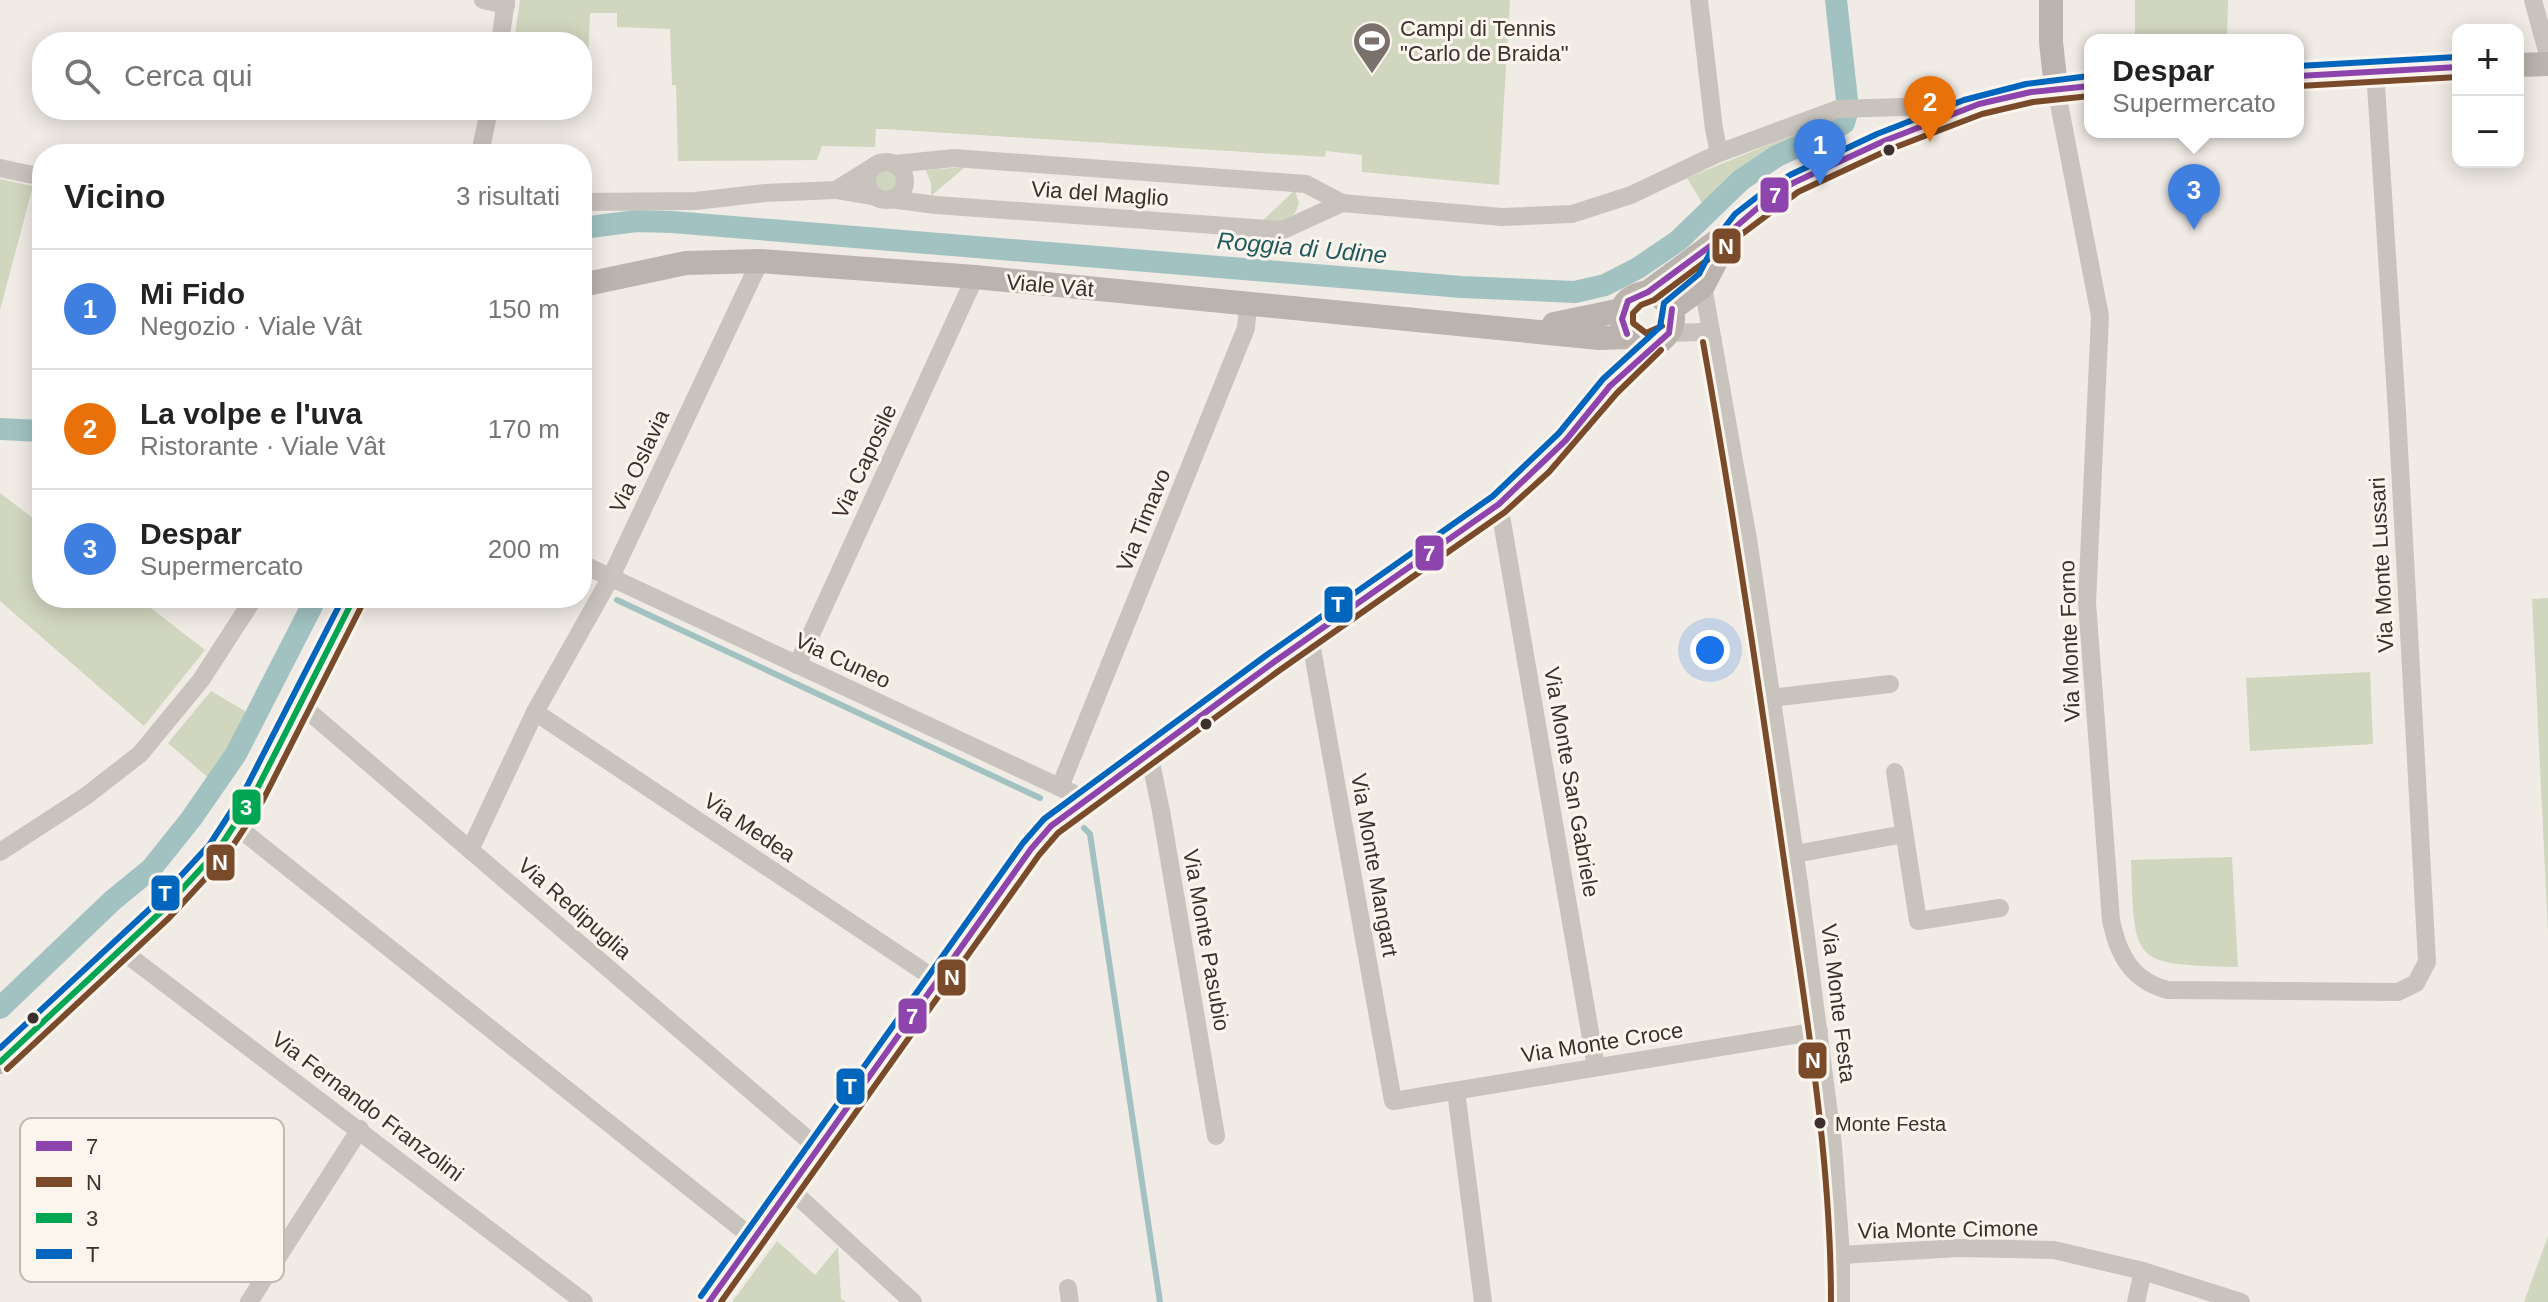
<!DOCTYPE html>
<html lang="it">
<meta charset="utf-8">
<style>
:root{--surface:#fff;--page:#f6f6f6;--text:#222;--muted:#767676;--line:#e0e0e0;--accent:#7c3aed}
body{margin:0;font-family:Arial,sans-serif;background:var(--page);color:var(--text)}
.controls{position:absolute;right:24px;top:24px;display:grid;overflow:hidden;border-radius:16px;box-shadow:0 4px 20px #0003}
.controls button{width:72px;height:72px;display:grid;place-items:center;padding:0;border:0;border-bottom:2px solid var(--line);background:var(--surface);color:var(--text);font:40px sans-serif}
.you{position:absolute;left:1710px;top:650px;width:28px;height:28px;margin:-20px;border:6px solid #fff;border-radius:50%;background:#1a73e8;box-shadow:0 0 0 12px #1a73e833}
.badge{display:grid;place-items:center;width:52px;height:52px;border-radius:50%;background:var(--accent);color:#fff;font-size:26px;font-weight:700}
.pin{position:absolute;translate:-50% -66px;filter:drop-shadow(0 2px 4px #0008)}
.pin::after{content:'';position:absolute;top:42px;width:28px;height:24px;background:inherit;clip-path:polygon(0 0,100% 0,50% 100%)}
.popup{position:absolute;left:2084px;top:34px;width:220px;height:104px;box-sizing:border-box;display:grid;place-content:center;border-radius:16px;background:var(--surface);filter:drop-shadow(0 2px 6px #0005);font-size:26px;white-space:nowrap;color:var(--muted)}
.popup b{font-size:30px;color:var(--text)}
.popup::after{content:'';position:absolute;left:50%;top:100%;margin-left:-16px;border:16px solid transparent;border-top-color:var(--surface)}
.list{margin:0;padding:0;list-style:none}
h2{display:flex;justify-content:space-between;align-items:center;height:104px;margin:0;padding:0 32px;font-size:34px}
h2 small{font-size:26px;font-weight:400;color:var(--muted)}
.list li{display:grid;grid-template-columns:52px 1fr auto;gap:24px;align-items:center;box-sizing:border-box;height:120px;padding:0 32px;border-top:2px solid var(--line)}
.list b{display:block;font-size:30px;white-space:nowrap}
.list p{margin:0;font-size:26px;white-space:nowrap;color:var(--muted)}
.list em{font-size:26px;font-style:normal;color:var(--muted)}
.icon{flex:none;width:44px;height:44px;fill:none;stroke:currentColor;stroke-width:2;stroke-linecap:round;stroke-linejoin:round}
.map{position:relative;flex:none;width:2548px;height:1302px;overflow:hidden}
.search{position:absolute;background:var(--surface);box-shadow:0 4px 20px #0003;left:32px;top:32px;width:560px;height:88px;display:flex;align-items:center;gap:20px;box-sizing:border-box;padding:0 28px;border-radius:32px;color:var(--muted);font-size:30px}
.panel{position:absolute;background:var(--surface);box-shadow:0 4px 20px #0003;left:32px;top:144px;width:560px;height:464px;border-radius:32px}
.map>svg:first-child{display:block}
.green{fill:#d1d6bf}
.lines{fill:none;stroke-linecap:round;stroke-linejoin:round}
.stream{stroke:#a1c2c1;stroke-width:6}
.canal{stroke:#a1c2c1;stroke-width:22}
.minor{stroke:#c9c3be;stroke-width:18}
.tertiary{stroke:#c9c3be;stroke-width:22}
.secondary{stroke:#bab3ae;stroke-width:24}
.bus-1-casing{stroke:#fbf5ee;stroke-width:12}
.bus-2-casing{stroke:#fbf5ee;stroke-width:12}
.bus-3-casing{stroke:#fbf5ee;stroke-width:12}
.bus-4-casing{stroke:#fbf5ee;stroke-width:12}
.bus-1{stroke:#8e44ad;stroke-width:6}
.bus-2{stroke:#7a4b2a;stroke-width:6}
.bus-3{stroke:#00a651;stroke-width:6}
.bus-4{stroke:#0065bd;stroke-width:6}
.bus-dot{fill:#3b302b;stroke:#fbf5ee;stroke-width:3}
.labels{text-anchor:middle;stroke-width:6;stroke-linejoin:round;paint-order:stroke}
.bus-label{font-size:20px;fill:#3b302b;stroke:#fbf5ee;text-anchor:start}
.poi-label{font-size:22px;fill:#3b302b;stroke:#fbf5ee;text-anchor:start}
.street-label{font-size:22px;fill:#3b302b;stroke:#fbf5ee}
.water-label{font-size:24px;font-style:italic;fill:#1f5a5e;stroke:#fbf5ee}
.key{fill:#fbf5ee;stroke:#c1bab4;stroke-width:2}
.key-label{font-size:22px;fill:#3b302b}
.line-badge{stroke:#fbf5ee;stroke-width:3}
.badge-label{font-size:22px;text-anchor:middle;font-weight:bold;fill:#fff}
</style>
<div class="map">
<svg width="2548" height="1302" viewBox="0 0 2548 1302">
<rect width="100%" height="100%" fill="#f0ebe5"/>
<g class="green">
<polygon points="520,0 1510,0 1499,185 1362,172 1362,155 1326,151 1325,157 885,129 876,129 875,147 822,146 817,160 678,161 676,85 672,85 670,29 617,27 617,13 590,13 588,63 582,63 582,42 514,42"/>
<polygon points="2135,0 2228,0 2227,40 2135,40"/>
<polygon points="1838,116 1839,119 1774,148 1705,208 1687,178"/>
<path d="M 883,162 C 903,164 911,183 896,197 L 869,189 L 867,177 L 878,164 Z"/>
<polygon points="965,167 931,196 931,184 926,170"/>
<polygon points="0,179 33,186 0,310"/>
<path d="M 1295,190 L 1299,203 C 1294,223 1279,222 1261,222 Z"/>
<polygon points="0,493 42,525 42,598 138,598 205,650 144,726 0,601"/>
<polygon points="2548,598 2548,933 2532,599"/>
<polygon points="2370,672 2373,744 2250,751 2246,678"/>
<polygon points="211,691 250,714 211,780 168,743"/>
<path d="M 2232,857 L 2238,967 C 2133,964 2134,966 2131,860 Z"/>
<polygon points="2548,1236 2548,1302 2524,1302"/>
<polygon points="777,1241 815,1275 838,1247 841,1298 846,1302 732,1302"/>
</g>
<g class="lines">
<g class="stream">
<polyline points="617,600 1040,798"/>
<polyline points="1084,828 1090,834 1160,1302"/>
</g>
<g class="canal">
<polyline points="582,228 636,221 672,222 1462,287 1575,292 1605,285 1638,268 1679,240 1741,180 1777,156 1825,134 1844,123 1848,109 1836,0"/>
<polyline points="0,429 42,431"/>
<polyline points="0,1008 113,900 151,869 191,819 236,754 316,598"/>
</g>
<g class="minor">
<polyline points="483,0 506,5"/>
<polyline points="1699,0 1714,129 1719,153"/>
<polyline points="2533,0 2548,55"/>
<polyline points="500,42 506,0"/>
<path d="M 2056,88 L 2100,316 L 2087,603 L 2111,920 C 2118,955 2132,981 2168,990 L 2398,992 L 2416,983 L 2427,962 L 2397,412 L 2375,70"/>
<polyline points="480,154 489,110"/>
<circle cx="886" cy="181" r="19"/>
<polyline points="895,164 954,158 1306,184 1342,203 1502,217 1572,214 1631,195 1719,153 1838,109 1965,105"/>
<polyline points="873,167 836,190 877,197"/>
<polyline points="0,168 42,177"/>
<polyline points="890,199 936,205 1283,230 1342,203"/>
<polyline points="582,202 695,201 765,193 836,190"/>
<polyline points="1703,286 1748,539 1799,883 1833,1145 1841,1255 1841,1302"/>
<polyline points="1669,333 1701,332 1713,340"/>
<polyline points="1499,504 1596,1067"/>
<polyline points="582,564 1085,799"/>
<polyline points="1310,637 1393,1101 1819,1031"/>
<polyline points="797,665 975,277"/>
<polyline points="1771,698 1890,684"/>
<polyline points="300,704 819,1149"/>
<polyline points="535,712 938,981"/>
<polyline points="1149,753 1161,811 1216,1136"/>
<polyline points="1895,772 1918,921 2000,908"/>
<polyline points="1060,787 1246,328 1248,304"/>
<polyline points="235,825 754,1239"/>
<polyline points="470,850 535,712 611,577 760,261"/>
<polyline points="0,852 86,796 140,754 201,680 254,598"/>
<polyline points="1795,854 1904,834"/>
<polyline points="121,950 584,1302"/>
<polyline points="1456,1091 1483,1302"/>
<polyline points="791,1190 913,1302"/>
<polyline points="1841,1255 1958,1248 2054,1250 2143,1271 2241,1302"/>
<polyline points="1068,1288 1070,1302"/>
<polyline points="249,1302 360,1129"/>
<polyline points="2136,1302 2143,1271"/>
</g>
<polyline class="tertiary" points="709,1302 1031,849 1051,826 1274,662 1499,504 1541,465 1610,386 1654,343"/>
<g class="secondary">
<polyline points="2051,0 2051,42 2056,88"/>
<polyline points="2518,65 2548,64"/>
<polyline points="2298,76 2458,67"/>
<polyline points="582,285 686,263 760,261 975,277 1600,338 1629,337"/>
<path d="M 1648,292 C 1667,296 1681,315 1668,333 C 1640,372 1590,301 1648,292 L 1732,230 L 1767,200 L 1793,183 L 1884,141 L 1979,104 L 2031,92 L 2090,86"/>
<polyline points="1672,309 1703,286 1729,236"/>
<polyline points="1554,324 1622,310"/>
<polyline points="0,1062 162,911 218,850 254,795 354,598"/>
</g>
<g class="bus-1-casing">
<g id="bus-1">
<polyline points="2298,76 2458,67"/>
<polyline points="1627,334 1622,319 1628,301 1648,292 1732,230 1767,200 1793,183 1884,141 1979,104 2031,92 2090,86"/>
<polyline points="709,1302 1031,849 1051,826 1274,662 1499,504 1566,440 1610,386 1669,333 1672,309"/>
</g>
</g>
<g class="bus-2-casing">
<g id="bus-2">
<polyline points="2299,86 2458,77"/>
<polyline points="1662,326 1646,333 1633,323 1633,313 1641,305 1654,300 1798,192 1888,150 1982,114 2033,102 2090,96"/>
<path d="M 1703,342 C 1735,521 1761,700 1787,881 C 1807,1020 1831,1161 1831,1302"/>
<polyline points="7,1069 169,918 226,856 263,800 363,603"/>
<polyline points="721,1302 1039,855 1058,833 1280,670 1505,512 1549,472 1617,393 1661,350"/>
</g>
</g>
<g class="bus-3-casing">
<polyline id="bus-3" points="0,1062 162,911 218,850 254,795 354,598"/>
</g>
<g class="bus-4-casing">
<g id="bus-4">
<polyline points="2298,66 2457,57"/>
<polyline points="0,1048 155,904 210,844 245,790 343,598"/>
<polyline points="701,1296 1023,843 1044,819 1268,654 1493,496 1559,433 1603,379 1660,327 1664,303 1699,274 1721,232 1735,214 1762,193 1790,175 1877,134 1964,100 2026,84 2089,76"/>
</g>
</g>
<use href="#bus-1" class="bus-1"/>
<use href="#bus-2" class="bus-2"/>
<use href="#bus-3" class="bus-3"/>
<use href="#bus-4" class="bus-4"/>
</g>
<defs>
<g id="stadium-pin" transform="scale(2)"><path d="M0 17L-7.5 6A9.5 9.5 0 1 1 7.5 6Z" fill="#7a716c" stroke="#fbf5ee"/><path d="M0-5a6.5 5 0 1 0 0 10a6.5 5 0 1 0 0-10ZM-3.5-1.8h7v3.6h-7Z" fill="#fff"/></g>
</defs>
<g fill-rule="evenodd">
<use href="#stadium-pin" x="1372" y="41"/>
</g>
<g class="bus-dot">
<circle cx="1889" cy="150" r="7"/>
<circle cx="1206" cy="724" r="7"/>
<circle cx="33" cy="1018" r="7"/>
<circle cx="1820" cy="1123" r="7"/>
</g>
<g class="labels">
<g class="bus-label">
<text x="1835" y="1131">Monte Festa</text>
</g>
<g class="poi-label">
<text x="1400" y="36">Campi di Tennis<tspan x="1400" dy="25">"Carlo de Braida"</tspan></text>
</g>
<g class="street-label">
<text transform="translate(1100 193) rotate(4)" y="8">Via del Maglio</text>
<text transform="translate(1050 285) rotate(5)" y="8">Viale Vât</text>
<text transform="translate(639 461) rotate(-65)" y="8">Via Oslavia</text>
<text transform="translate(864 461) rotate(-65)" y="8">Via Caposile</text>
<text transform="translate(1143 520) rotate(-68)" y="8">Via Timavo</text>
<text transform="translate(2381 565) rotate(-93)" y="8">Via Monte Lussari</text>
<text transform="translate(2069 641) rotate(-92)" y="8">Via Monte Forno</text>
<text transform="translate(843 660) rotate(25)" y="8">Via Cuneo</text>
<text transform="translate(1572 782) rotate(80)" y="8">Via Monte San Gabriele</text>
<text transform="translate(750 827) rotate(34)" y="8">Via Medea</text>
<text transform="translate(1375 865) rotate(80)" y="8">Via Monte Mangart</text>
<text transform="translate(575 908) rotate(41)" y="8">Via Redipuglia</text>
<text transform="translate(1207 940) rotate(80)" y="8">Via Monte Pasubio</text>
<text transform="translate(1839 1003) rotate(83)" y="8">Via Monte Festa</text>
<text transform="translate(1602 1042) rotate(-9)" y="8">Via Monte Croce</text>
<text transform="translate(368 1106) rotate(37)" y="8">Via Fernando Franzolini</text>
<text transform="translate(1948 1229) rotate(-1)" y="8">Via Monte Cimone</text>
</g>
<g class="water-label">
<text transform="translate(1302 248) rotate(5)" y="8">Roggia di Udine</text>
</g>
</g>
<rect x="20" y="1118" width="264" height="164" rx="12" class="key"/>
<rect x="36" y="1141" width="36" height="10" fill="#8e44ad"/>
<rect x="36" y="1177" width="36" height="10" fill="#7a4b2a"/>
<rect x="36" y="1213" width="36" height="10" fill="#00a651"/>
<rect x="36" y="1249" width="36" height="10" fill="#0065bd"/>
<g class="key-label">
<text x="86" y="1154">7</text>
<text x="86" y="1190">N</text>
<text x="86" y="1226">3</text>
<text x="86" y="1262">T</text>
</g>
<g class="line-badge">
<rect x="1759" y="176" width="31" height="38" rx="8" fill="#8e44ad"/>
<rect x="1711" y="227" width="31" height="38" rx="8" fill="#7a4b2a"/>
<rect x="1414" y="534" width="31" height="38" rx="8" fill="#8e44ad"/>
<rect x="1323" y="585" width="31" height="39" rx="8" fill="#0065bd"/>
<rect x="231" y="788" width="31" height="38" rx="8" fill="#00a651"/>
<rect x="205" y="843" width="31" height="39" rx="8" fill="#7a4b2a"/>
<rect x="150" y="874" width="31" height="38" rx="8" fill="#0065bd"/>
<rect x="936" y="958" width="31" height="39" rx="8" fill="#7a4b2a"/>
<rect x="897" y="997" width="31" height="38" rx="8" fill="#8e44ad"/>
<rect x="1797" y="1041" width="31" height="39" rx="8" fill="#7a4b2a"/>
<rect x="835" y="1067" width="31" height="39" rx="8" fill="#0065bd"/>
</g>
<g class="badge-label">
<text x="1775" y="203">7</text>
<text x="1726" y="254">N</text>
<text x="1429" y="561">7</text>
<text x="1338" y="612">T</text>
<text x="246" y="815">3</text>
<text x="220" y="870">N</text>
<text x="165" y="901">T</text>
<text x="952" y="985">N</text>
<text x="912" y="1024">7</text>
<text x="1813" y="1068">N</text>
<text x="850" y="1094">T</text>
</g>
</svg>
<div class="controls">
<button>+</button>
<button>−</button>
</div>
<div class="you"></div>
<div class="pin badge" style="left:1820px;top:185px;background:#3f7fe0">1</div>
<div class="pin badge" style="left:1930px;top:142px;background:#e8710a">2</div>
<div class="pin badge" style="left:2194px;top:230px;background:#3f7fe0">3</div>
<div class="popup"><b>Despar</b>Supermercato</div>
<div class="search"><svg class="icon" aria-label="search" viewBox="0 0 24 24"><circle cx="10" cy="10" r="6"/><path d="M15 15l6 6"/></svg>Cerca qui</div>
<section class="panel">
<h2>Vicino<small>3 risultati</small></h2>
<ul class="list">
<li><span class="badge" style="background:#3f7fe0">1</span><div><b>Mi Fido</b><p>Negozio · Viale Vât</p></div><em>150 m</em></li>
<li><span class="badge" style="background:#e8710a">2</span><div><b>La volpe e l'uva</b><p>Ristorante · Viale Vât</p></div><em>170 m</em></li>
<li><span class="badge" style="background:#3f7fe0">3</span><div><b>Despar</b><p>Supermercato</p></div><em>200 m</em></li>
</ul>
</section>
</div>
